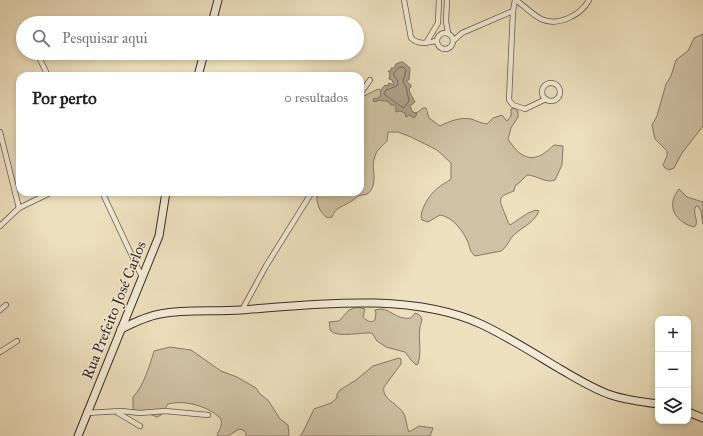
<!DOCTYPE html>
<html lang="pt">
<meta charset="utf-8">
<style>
:root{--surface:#fff;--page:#f2f2f2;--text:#222;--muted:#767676;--line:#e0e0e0}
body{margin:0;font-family:"IM FELL Great Primer",serif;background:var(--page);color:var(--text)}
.controls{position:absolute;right:12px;bottom:12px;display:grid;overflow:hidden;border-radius:8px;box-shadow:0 2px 6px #0003}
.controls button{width:36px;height:36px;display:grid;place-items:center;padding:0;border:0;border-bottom:1px solid var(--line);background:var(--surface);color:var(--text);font:20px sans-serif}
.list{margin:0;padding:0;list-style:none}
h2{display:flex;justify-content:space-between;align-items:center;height:52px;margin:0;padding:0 16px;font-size:17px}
h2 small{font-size:13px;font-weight:400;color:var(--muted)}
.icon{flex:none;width:22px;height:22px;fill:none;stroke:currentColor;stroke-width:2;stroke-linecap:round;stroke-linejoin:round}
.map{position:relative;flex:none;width:703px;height:436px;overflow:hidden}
.search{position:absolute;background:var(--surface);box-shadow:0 2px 6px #0003;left:16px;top:16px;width:348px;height:44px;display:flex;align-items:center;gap:10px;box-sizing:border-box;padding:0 14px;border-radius:22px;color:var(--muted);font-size:15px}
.panel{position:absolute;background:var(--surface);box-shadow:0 2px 6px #0003;left:16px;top:72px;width:348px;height:124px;border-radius:12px}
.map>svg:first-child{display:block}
.green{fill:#cfc2a4;stroke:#847866}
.water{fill:#b0a38b;stroke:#817463}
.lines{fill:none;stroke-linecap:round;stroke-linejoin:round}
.shore{stroke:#75685a;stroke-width:1}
.street-casing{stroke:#675a4e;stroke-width:6}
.secondary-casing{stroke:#3a2d28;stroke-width:9}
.street{stroke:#f3ebd5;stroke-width:4.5}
.secondary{stroke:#f3ebd5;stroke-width:7}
.labels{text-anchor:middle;stroke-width:3;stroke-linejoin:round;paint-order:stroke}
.street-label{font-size:15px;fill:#3a2d28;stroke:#f3ebd5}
</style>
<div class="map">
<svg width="703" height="436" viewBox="0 0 703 436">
<rect width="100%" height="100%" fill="#ede0be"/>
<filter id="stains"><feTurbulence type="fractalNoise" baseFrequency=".005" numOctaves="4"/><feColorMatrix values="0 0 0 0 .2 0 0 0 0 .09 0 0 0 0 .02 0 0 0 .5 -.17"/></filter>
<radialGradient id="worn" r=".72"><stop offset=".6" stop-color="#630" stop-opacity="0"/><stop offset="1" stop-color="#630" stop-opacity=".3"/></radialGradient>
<g class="green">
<polygon points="703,34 703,126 682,153 674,168 669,170 665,168 663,165 667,156 667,151 655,139 652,125 657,116 666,84 671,76 676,60 688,51 694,38"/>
<path d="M 379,89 L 412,114 L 418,112 L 423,108 L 426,108 L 429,118 L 440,126 C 450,121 460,117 471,119 C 477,121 481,123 487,124 L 493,118 L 502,115 L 507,121 L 511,116 L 511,109 L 514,108 L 518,111 L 518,117 L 511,128 L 508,139 C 522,161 535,164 554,145 L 563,146 L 562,165 L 555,180 C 547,184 536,175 527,175 L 519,183 L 515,186 L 514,191 C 498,197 498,198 505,214 C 507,218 507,222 510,225 L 528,213 L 536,210 L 539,211 C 534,224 519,228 511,238 C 508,243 506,248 501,251 L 475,256 C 469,251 470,247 468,242 C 463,231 453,217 440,215 L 428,222 L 422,220 C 418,212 431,192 438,188 C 442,184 446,183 451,179 L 451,163 L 437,150 L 411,137 L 398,132 L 388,132 L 387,141 C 382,146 377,150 375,156 C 370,167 378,179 371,190 C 368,196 363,194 358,196 C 356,197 355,199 353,200 C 344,207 336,206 332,217 L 328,218 C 319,213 316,202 317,192 L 360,192 L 360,98 L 376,90 Z"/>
<path d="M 679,189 L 687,197 L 703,202 L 703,224 L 701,211 L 698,206 L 696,206 C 692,213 698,218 696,225 L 694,227 C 688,226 684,223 679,219 C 670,210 671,199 679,189 Z"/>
<path d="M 357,307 L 365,309 L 363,317 C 366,320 371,324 375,320 L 376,313 L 375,310 C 389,305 395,321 411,318 L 415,313 C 419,314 421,316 422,320 C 416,335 423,349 418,364 L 416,365 L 411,360 L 405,352 L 386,347 L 377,341 L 372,333 C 363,332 337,338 331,331 C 329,329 330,324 329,322 L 339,321 L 349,310 Z"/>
<path d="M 170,347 L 191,350 L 221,371 L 237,377 L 256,388 L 260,394 L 268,400 L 280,419 L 288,425 L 289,436 L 246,436 L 246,433 L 243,430 L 239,429 L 228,436 L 218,436 L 217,435 C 219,430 223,425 221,420 C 220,417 216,415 214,413 C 202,405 183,400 168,404 L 161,415 L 157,417 L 147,413 L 133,410 L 133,397 C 143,387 150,365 154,351 Z"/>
<path d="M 399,358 L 401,359 L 401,364 L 384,387 C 381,399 399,404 404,414 C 407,420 406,426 409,432 L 419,426 L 433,428 L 430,436 L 300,436 L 303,432 L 314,409 L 331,403 L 337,398 L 337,394 L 340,390 L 356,380 L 373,366 Z"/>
</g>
<path class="water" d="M 401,62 L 403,62 L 410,68 L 409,80 L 407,80 L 407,82 L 411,85 L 411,87 L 409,89 C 410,95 413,97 415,102 L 410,106 L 412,111 L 417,114 L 414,118 L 409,115 L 406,117 L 405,113 L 400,111 L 396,112 L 396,107 L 394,105 L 391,105 L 389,102 C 386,100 383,102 380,100 L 374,102 L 373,101 L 374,98 L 376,99 L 380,97 L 381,93 L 380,91 L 385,85 L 389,86 L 388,84 L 389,83 L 394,85 L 392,80 L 389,79 L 390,73 L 388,71 L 391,71 L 391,68 L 394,68 L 396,64 Z"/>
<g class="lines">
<path class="shore" d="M 400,67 L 403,67 L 406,70 L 403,82 L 406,87 L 409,101 L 404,108 C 403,108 385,95 384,94 L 386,90 L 397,86 L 398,81 L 394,76 L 394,73 Z"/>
<g class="street-casing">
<g id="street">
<path d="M 404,0 L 411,38 C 419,45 427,43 436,41"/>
<polyline points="447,0 446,21 448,33"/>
<polyline points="515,0 513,11 509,100 513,105 525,109 546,99"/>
<path d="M 516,0 C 524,6 532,14 541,19 C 558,27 581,15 589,0"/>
<circle cx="445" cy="41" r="8"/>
<polyline points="453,41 462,33 513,11"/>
<polyline points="426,43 438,23 439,0"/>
<polyline points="37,53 48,76"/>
<circle cx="551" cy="92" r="9"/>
<polyline points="360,94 370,80"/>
<polyline points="0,132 19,208"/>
<polyline points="102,192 142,277"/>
<polyline points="0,226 19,208 52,192"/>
<polyline points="0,310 6,305"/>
<polyline points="242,310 266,266 312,192"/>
<polyline points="0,352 17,341"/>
<polyline points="86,413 121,411 140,413 165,411 208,415"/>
<polyline points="118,413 140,426"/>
</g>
</g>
<g class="secondary-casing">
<g id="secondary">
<polyline points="212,23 218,0"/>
<polyline points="198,76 204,53"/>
<path d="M 121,329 C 133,323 147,316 160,314 C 187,309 214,312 241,310 C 317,304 413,292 483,325 C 510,338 535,354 560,369 C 576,378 593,389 611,395 C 626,400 642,402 658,404"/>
<polyline points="688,412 703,418"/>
<polyline points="78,436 159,236 166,192"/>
</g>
</g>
<use href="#street" class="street"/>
<use href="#secondary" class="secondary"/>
</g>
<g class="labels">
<g class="street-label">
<text transform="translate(114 310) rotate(-68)" y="5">Rua Prefeito José Carlos</text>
</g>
</g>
<rect width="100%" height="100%" filter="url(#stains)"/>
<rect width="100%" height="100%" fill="url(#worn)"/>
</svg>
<div class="controls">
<button>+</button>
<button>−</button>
<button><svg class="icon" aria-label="layers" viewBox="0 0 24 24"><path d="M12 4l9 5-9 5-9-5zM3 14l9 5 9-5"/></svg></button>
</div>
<div class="search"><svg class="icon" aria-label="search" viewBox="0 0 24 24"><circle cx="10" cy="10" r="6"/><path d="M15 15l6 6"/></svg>Pesquisar aqui</div>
<section class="panel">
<h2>Por perto<small>0 resultados</small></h2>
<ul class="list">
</ul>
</section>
</div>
